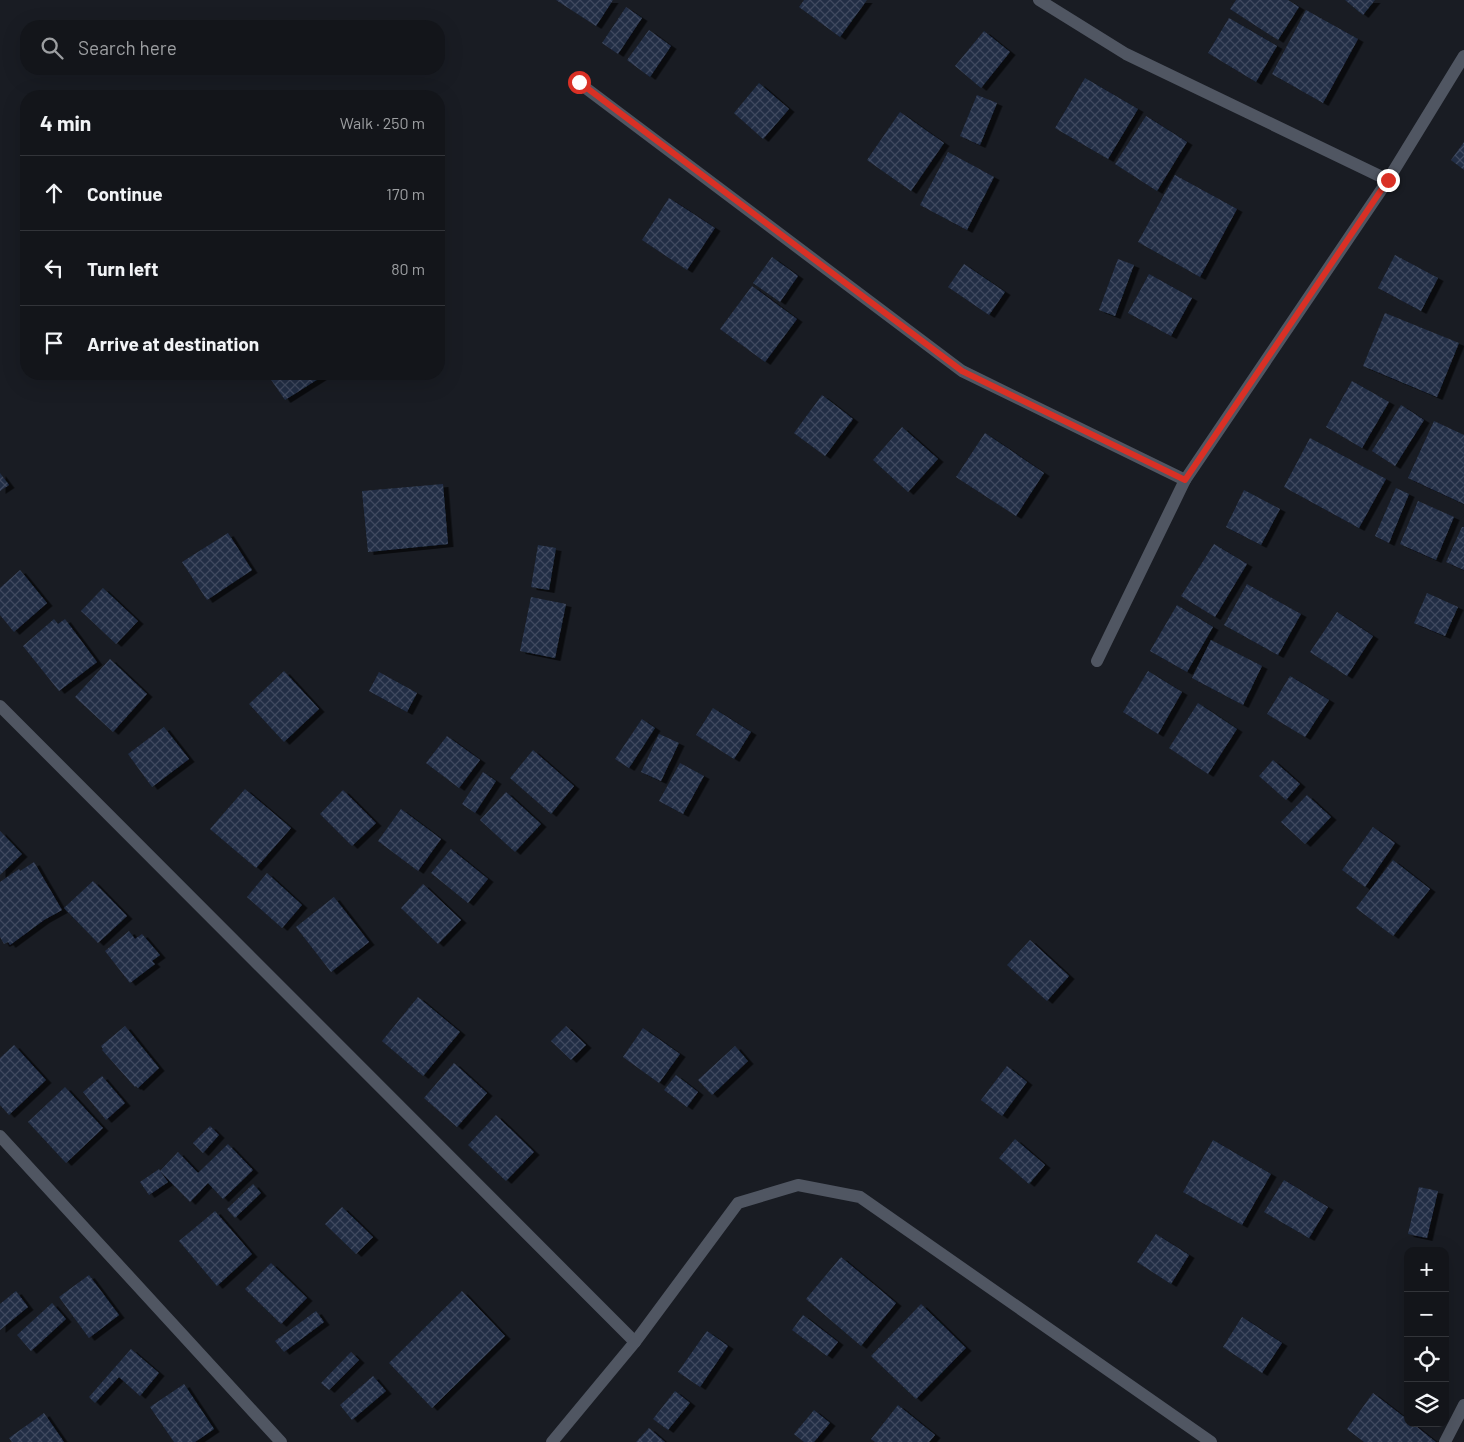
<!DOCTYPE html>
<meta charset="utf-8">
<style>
:root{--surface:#13151a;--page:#202227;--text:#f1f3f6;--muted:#9d9fa2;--line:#323439}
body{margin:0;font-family:Barlow,sans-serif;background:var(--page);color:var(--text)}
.controls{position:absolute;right:15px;bottom:15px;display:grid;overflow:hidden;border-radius:10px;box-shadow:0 5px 20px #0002}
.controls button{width:45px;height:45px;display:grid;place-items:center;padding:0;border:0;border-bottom:1px solid var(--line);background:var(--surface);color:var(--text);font:25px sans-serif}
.stop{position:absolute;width:15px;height:15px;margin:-11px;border:4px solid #d93025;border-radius:50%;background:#fff}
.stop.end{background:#d93025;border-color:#fff;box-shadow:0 1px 5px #0008}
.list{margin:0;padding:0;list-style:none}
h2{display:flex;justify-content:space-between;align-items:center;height:65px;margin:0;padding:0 20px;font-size:21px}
h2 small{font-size:16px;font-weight:400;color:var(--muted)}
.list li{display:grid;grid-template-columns:32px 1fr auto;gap:15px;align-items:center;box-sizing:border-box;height:75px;padding:0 20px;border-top:1px solid var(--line)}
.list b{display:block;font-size:19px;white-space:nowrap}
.list em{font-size:16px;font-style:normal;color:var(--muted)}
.icon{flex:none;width:28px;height:28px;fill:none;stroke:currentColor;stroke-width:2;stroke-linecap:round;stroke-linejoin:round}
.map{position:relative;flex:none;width:1464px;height:1442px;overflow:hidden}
.search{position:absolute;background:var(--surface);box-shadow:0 5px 20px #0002;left:20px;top:20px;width:425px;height:55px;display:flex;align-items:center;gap:12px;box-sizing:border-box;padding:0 18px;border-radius:20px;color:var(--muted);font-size:19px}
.panel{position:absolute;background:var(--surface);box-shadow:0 5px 20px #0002;left:20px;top:90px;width:425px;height:290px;border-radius:20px}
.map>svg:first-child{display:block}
.building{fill:url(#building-cross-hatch);filter:url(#shadow)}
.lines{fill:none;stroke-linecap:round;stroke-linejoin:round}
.minor{stroke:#505662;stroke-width:12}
.route{stroke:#d93025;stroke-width:6}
</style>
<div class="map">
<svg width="1464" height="1442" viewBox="0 0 1464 1442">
<defs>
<pattern id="building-cross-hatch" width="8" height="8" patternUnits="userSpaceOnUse" patternTransform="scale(1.25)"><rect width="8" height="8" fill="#212d45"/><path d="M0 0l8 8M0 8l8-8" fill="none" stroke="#404a5f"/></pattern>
<filter id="shadow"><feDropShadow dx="5.5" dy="3" stdDeviation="0" flood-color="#0009"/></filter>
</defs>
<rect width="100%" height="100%" fill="#191c23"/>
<g class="building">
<polygon points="556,0 613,0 596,26"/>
<polygon points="804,0 867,0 840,37 799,7"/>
<polygon points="1236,0 1288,0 1299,7 1278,40 1230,9"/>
<polygon points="1345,0 1375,0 1363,15"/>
<polygon points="626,7 642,18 618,54 602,43"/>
<polygon points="1306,10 1358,39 1323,103 1272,74"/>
<polygon points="1229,18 1277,46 1256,82 1208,53"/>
<polygon points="649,30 671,46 650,77 627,60"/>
<polygon points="984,31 1010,52 981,88 955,66"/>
<polygon points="1085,78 1138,109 1108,159 1055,128"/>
<polygon points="759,83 789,109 763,139 734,113"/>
<polygon points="977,95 997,103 980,145 960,136"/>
<polygon points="900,112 944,143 911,191 867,160"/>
<polygon points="1146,116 1187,142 1157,191 1115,164"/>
<polygon points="1464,142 1464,170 1451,160"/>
<polygon points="948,152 994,177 967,230 920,205"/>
<polygon points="1175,175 1237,209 1200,277 1138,242"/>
<polygon points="669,198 715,228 687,270 642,240"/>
<polygon points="1395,255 1438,278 1421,311 1378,288"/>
<polygon points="772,257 798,276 780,302 753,283"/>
<polygon points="1118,259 1134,265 1115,316 1099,310"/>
<polygon points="964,264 1005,292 989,315 948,287"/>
<polygon points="1149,274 1192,298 1171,336 1128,313"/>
<polygon points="752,286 797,319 765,362 720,329"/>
<polygon points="1385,313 1459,343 1437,397 1363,366"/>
<polygon points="267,374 326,374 285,400"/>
<polygon points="1352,381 1389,402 1362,448 1326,427"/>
<polygon points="822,395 853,419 825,456 794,433"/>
<polygon points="1401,405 1424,420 1395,466 1372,451"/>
<polygon points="1434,421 1464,435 1464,504 1408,478"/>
<polygon points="902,427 938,459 908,492 873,460"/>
<polygon points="985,433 1044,473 1016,516 956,477"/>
<polygon points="1310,438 1386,479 1359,528 1284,487"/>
<polygon points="0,473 9,485 0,491"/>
<polygon points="443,484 448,544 368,552 362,491"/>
<polygon points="1396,488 1409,494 1389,543 1375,536"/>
<polygon points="1244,490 1280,509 1261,545 1226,527"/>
<polygon points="1418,501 1454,517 1436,560 1400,544"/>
<polygon points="1462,527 1464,527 1464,570 1446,562"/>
<polygon points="228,533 252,570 207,600 182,562"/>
<polygon points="1214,544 1247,564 1215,617 1181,596"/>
<polygon points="538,545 556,548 549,590 531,587"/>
<polygon points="20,570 47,603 14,632 0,615 0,588"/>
<polygon points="1247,584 1301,614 1278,655 1224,625"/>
<polygon points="103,588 138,621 116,644 81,611"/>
<polygon points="1427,593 1458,607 1445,636 1414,623"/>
<polygon points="531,597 566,604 555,658 520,651"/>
<polygon points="1177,605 1213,627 1187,672 1150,651"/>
<polygon points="1337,612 1373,636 1347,676 1310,652"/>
<polygon points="54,619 58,624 65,619 97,662 59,691 23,646"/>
<polygon points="1211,640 1262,666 1243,705 1192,678"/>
<polygon points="110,659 147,694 113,732 75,697"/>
<polygon points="284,671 319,709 284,742 249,704"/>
<polygon points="1148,671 1182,692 1158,734 1123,712"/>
<polygon points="379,672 417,693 407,712 369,691"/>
<polygon points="1290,676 1329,700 1305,737 1267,714"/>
<polygon points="1198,703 1237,729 1208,774 1169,748"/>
<polygon points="713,708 751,732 734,759 696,735"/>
<polygon points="642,719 655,728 629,768 615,759"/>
<polygon points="164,727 189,759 152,787 128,754"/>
<polygon points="659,734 679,743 661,781 641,772"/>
<polygon points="447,736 480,760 459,788 426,763"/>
<polygon points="533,750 574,786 551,814 510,778"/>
<polygon points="1273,760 1300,784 1286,800 1259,776"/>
<polygon points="680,763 704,776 683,814 659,801"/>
<polygon points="483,772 496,781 475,813 462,804"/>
<polygon points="245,789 291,828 256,868 210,829"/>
<polygon points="343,790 376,823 352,846 320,814"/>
<polygon points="506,792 541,824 515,852 480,820"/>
<polygon points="1307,795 1331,817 1305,844 1281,822"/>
<polygon points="401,809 441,839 418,871 378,841"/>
<polygon points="1373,827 1395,843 1365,887 1342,870"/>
<polygon points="0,831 22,854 0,875"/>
<polygon points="451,849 488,879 468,903 431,873"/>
<polygon points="1393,860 1430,889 1393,936 1356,908"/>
<polygon points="34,862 62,910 44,920 10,945 8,942 4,944 0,937 0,882 19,869 20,871"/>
<polygon points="267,873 302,905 282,928 247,897"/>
<polygon points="93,881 127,916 98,943 64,908"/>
<polygon points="423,884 461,920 438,944 401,908"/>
<polygon points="334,897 369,942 331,972 296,927"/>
<polygon points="129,931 135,939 142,934 160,955 152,961 155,964 130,983 105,951"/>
<polygon points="1030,940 1069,976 1047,1001 1007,965"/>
<polygon points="418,997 460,1032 423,1076 382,1041"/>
<polygon points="125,1026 159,1068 138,1088 136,1086 135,1087 102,1050 103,1049 101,1046"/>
<polygon points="566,1026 586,1045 571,1060 551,1041"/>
<polygon points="643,1028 680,1054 659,1083 623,1057"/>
<polygon points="14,1045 46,1080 9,1115 0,1105 0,1058"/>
<polygon points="735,1046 748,1061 712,1095 698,1080"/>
<polygon points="454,1063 487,1093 457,1127 424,1098"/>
<polygon points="1007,1066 1027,1082 1002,1116 981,1100"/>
<polygon points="676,1075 698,1092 687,1107 664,1090"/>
<polygon points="102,1076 125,1103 106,1120 83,1092"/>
<polygon points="65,1087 103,1128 66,1163 28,1122"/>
<polygon points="496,1115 534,1152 506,1181 468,1145"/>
<polygon points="210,1126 219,1135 203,1153 193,1143"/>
<polygon points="1015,1139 1045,1165 1029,1184 999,1158"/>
<polygon points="1213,1140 1271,1174 1242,1225 1183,1192"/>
<polygon points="228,1144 253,1170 223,1199 208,1183 190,1202 160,1171 168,1182 149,1195 140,1182 159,1169 160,1171 178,1152 198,1173"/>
<polygon points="1284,1180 1328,1207 1309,1238 1264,1212"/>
<polygon points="253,1184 261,1193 235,1218 227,1209"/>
<polygon points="1419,1187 1438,1191 1427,1238 1408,1234"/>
<polygon points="342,1207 373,1237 356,1254 325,1224"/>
<polygon points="215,1211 252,1254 217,1286 179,1241"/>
<polygon points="1156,1234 1189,1255 1171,1284 1137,1262"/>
<polygon points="841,1257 896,1303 861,1346 806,1299"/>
<polygon points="271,1263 307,1298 281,1324 245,1289"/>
<polygon points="89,1275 119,1315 89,1338 59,1297"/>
<polygon points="16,1291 28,1307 0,1330 0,1304"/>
<polygon points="462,1291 505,1336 432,1408 389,1363"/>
<polygon points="52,1303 66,1319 31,1351 17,1335"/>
<polygon points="921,1304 966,1348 916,1399 871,1356"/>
<polygon points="316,1311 324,1322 284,1352 275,1341"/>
<polygon points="803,1315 838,1342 827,1356 792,1330"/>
<polygon points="1242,1317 1282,1343 1262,1373 1223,1347"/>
<polygon points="707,1331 728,1346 700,1387 678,1372"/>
<polygon points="131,1349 159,1373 140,1396 119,1377 95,1403 89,1397"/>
<polygon points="351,1352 359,1360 329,1390 321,1383"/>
<polygon points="373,1376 386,1391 352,1420 340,1405"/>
<polygon points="184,1384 214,1429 195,1442 174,1442 150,1407"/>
<polygon points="675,1391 690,1403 668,1430 653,1419"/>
<polygon points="1373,1393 1408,1420 1408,1423 1412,1423 1436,1442 1364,1442 1347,1429"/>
<polygon points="898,1405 935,1435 929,1442 875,1442 871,1439"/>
<polygon points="814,1410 830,1423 814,1442 804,1442 794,1434"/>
<polygon points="44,1413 64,1442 12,1442 9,1438"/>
<polygon points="649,1428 665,1442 636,1442"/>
</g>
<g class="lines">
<g class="minor">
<polyline points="1039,0 1126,54 1388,180"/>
<polyline points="579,83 962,371 1185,480"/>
<polyline points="1097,661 1185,480 1388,180 1464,56"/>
<polyline points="0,706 635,1342"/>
<polyline points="0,1136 281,1442"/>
<polyline points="552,1442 635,1342 738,1203 798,1185 860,1197 1211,1442"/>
<polyline points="1445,1442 1464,1405"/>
</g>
</g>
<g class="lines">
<polyline class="route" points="579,82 962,371 1185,480 1388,180"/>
</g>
</svg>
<div class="controls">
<button>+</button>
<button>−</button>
<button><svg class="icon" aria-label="locate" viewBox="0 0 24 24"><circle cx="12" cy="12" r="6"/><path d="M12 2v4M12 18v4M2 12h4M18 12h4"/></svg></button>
<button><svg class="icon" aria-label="layers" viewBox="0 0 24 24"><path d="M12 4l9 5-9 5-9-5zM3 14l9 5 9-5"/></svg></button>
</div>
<div class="stop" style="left:579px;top:82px"></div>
<div class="stop end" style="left:1388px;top:180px"></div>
<div class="search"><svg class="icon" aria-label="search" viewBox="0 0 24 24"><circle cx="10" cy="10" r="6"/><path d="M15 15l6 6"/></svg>Search here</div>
<section class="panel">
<h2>4 min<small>Walk · 250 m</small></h2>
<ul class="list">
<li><svg class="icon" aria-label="ahead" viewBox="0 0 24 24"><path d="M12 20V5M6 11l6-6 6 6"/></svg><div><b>Continue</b></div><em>170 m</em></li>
<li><svg class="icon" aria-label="left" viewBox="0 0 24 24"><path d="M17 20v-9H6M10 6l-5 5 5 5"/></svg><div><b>Turn left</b></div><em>80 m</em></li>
<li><svg class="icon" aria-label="arrive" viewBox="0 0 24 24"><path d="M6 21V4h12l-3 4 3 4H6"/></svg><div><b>Arrive at destination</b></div></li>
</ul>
</section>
</div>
